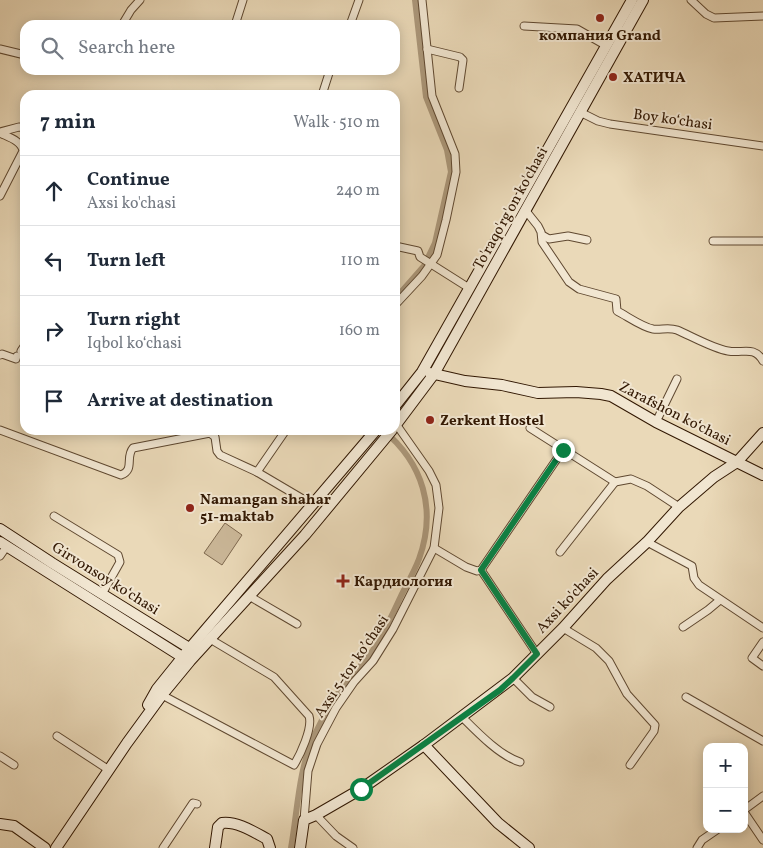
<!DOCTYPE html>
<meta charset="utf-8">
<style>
:root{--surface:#fff;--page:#f2f2f3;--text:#1f2937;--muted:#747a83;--line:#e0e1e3}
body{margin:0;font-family:Vollkorn,serif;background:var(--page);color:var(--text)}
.controls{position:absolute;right:15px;bottom:15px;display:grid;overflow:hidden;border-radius:10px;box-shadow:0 2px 12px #0003}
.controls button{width:45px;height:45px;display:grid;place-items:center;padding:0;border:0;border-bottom:1px solid var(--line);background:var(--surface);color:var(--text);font:25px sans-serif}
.stop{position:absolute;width:15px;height:15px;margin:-11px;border:4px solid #0b8043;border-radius:50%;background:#fff}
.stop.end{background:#0b8043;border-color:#fff;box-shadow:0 1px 5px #0008}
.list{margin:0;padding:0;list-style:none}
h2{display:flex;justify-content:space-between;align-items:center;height:65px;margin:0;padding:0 20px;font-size:21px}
h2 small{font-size:16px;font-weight:400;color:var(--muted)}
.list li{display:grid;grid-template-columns:32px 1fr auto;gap:15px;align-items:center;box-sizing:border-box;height:70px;padding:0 20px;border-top:1px solid var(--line)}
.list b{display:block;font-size:19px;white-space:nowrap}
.list p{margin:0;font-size:16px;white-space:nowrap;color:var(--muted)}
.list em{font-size:16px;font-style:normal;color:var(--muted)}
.icon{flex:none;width:28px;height:28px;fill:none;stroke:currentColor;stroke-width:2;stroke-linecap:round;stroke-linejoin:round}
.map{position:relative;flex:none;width:763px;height:848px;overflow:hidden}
.search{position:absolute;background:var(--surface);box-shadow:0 2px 12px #0003;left:20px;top:20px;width:380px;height:55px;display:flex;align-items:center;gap:12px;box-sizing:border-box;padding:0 18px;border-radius:15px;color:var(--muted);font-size:19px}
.panel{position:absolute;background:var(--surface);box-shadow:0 2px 12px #0003;left:20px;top:90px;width:380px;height:345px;border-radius:15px}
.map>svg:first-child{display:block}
.green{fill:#cbb899;stroke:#7e684e}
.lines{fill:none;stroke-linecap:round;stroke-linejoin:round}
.canal{stroke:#ab977a;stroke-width:6}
.street-casing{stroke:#5f4830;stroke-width:9}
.secondary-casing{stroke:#311702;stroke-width:12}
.street{stroke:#f1e6d1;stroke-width:7}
.secondary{stroke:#f1e6d1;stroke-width:10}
.route{stroke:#0b8043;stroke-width:6}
.poi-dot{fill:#8f2418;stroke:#f1e6d1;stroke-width:2}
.labels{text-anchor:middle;stroke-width:4;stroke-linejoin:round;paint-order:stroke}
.poi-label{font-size:15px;font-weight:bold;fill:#311702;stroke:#f1e6d1;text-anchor:start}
.street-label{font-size:15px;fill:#311702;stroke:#f1e6d1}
</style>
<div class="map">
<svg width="763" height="848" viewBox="0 0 763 848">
<rect width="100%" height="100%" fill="#ead9b8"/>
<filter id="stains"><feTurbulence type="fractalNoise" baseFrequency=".004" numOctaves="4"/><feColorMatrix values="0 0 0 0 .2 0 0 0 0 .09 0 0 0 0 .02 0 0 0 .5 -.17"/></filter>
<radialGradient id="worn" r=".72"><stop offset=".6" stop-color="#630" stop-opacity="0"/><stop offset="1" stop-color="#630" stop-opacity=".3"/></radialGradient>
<polygon class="green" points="225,523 242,535 222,565 204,553"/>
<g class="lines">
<g class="canal">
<polyline points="395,299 424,266 435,243 451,172 447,150 426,97 415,0"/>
<path d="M 291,848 C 298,809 298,770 315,734 C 323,717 332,700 344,685 C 352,674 363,664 371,653 C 383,636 392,615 401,596 C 407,584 414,572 419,559 C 437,509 423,463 383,430"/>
</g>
<g class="street-casing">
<g id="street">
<polyline points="691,0 706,14 714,18 763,16"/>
<polyline points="236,22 243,0"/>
<polyline points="122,25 131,10 140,0"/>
<polyline points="350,25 359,0"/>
<polyline points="524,26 577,29 605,45"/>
<polyline points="0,49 25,55"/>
<polyline points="427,49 460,57 463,60 459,88"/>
<polyline points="322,95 330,70"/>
<polyline points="580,112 598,121 610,124 763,146"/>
<polyline points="0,132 19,127 25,128"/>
<path d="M 0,133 C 8,137 22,141 23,151 L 0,196"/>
<path d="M 526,211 L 538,226 L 541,232 L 542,242 L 569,282 L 579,289 L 616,299 L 617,311 C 627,316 642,327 653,329 C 661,330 669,327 677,330 C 691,336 714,349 728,351 C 742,354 754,345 763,361"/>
<polyline points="542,235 549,239 568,236 587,240"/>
<polyline points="713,241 763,241"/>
<polyline points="395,246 418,251 420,257 469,288"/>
<polyline points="395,305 422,276 437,255 446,220 456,172 455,154 432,96 422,0"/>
<polyline points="21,351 25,345"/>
<polyline points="0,355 2,354 16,359 17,356"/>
<polyline points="656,422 677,379"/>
<polyline points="530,428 615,482 631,479 647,486 679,507"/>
<path d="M 0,430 L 121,475 C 135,470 125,457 133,448 L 210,433 L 215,437 L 217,451 L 220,455 L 257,472 L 313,505"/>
<polyline points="257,472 286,430"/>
<polyline points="54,516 118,555 120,562 102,594"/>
<polyline points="647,542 692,566 694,578 699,585 763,628"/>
<polyline points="434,548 466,567 477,571 481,570 563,450"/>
<polyline points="560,552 615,482"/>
<polyline points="0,556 7,546"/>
<polyline points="481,570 537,654"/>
<polyline points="249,596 297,624"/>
<polyline points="683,627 708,610 720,600"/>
<polyline points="563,628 596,648 609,661 627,694 655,725 654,731 630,765"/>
<polyline points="763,642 752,658 763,666"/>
<polyline points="513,678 532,697 550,707"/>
<path d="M 162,695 L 294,765 C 300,755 313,728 309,716 L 274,677 L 210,639"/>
<polyline points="686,697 763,741"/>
<path d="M 462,717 C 477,732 500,756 520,762"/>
<polyline points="57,736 109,770"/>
<polyline points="0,756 14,765"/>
<polyline points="744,810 763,796"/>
<polyline points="744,812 763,840"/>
<polyline points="316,815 336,836 353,848"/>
<polyline points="304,820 308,771 317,744 336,708 354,682 373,661 393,629 434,548 439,508 436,485 429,471 396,424"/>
<polyline points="163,848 193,803 197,804"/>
<polyline points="697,848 702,840 718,829"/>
</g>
</g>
<g class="secondary-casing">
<g id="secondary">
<polyline points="430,373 465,381 502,385 538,393 576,392 601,394 611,396 656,422 763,475"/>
<polyline points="395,406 422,372 632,0"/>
<polyline points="395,426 434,374 643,0"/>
<polyline points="0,529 52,563 194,651"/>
<polyline points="0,542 187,660"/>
<polyline points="148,705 157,689 190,648 376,430"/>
<polyline points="424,745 498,823 529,848"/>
<polyline points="0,824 14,826 45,848"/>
<polyline points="56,848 127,743 162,695 190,661 305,535 392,430"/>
<path d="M 215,848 L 218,827 L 222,823 C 237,821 254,832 267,839 L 270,848"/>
<polyline points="300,848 304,820 316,815 361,789 424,745 513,678 563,628 607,579 647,542 679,507 714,477 737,462 763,433"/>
</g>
</g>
<use href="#street" class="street"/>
<use href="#secondary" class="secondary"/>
</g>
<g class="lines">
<polyline class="route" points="361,789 500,690 513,678 537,654 481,570 563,450"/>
</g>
<g class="poi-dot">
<circle cx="600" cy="18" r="5"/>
<circle cx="613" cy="77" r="5"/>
<circle cx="430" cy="420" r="5"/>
<circle cx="190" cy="508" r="5"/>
<path d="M340.5 573.5h5v5h5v5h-5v5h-5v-5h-5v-5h5z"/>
</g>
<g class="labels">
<g class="poi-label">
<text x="600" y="40" text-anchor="middle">компания Grand</text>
<text x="623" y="82">ХАТИЧА</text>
<text x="440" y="425">Zerkent Hostel</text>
<text x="200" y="504">Namangan shahar<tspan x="200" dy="17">51-maktab</tspan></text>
<text x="354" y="586">Кардиология</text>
</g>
<g class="street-label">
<text transform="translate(673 119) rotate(8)" y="5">Boy koʻchasi</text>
<text transform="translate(510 208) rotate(-61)" y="5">To'raqo'rg'on ko'chasi</text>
<text transform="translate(675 413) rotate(27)" y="5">Zarafshon koʻchasi</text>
<text transform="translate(106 578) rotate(32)" y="5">Girvonsoy koʻchasi</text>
<text transform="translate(567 600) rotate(-47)" y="5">Axsi ko'chasi</text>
<text transform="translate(351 666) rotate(-56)" y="5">Аxsi 5-tor koʼchasi</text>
</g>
</g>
<rect width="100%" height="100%" filter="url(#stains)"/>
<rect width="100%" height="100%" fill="url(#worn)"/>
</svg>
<div class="controls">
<button>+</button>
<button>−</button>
</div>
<div class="stop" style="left:361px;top:789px"></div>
<div class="stop end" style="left:563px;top:450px"></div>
<div class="search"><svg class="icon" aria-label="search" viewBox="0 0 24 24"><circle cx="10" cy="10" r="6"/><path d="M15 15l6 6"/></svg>Search here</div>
<section class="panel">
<h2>7 min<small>Walk · 510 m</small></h2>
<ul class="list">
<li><svg class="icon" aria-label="ahead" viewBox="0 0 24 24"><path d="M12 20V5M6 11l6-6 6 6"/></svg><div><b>Continue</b><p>Axsi ko'chasi</p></div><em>240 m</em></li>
<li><svg class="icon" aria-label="left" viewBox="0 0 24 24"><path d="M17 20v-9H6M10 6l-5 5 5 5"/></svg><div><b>Turn left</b></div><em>110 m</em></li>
<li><svg class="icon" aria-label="right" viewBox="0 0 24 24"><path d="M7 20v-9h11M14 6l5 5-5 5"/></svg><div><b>Turn right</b><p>Iqbol koʻchasi</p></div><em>160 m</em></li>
<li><svg class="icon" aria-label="arrive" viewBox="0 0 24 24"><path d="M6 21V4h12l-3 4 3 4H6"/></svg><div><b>Arrive at destination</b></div></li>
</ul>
</section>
</div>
